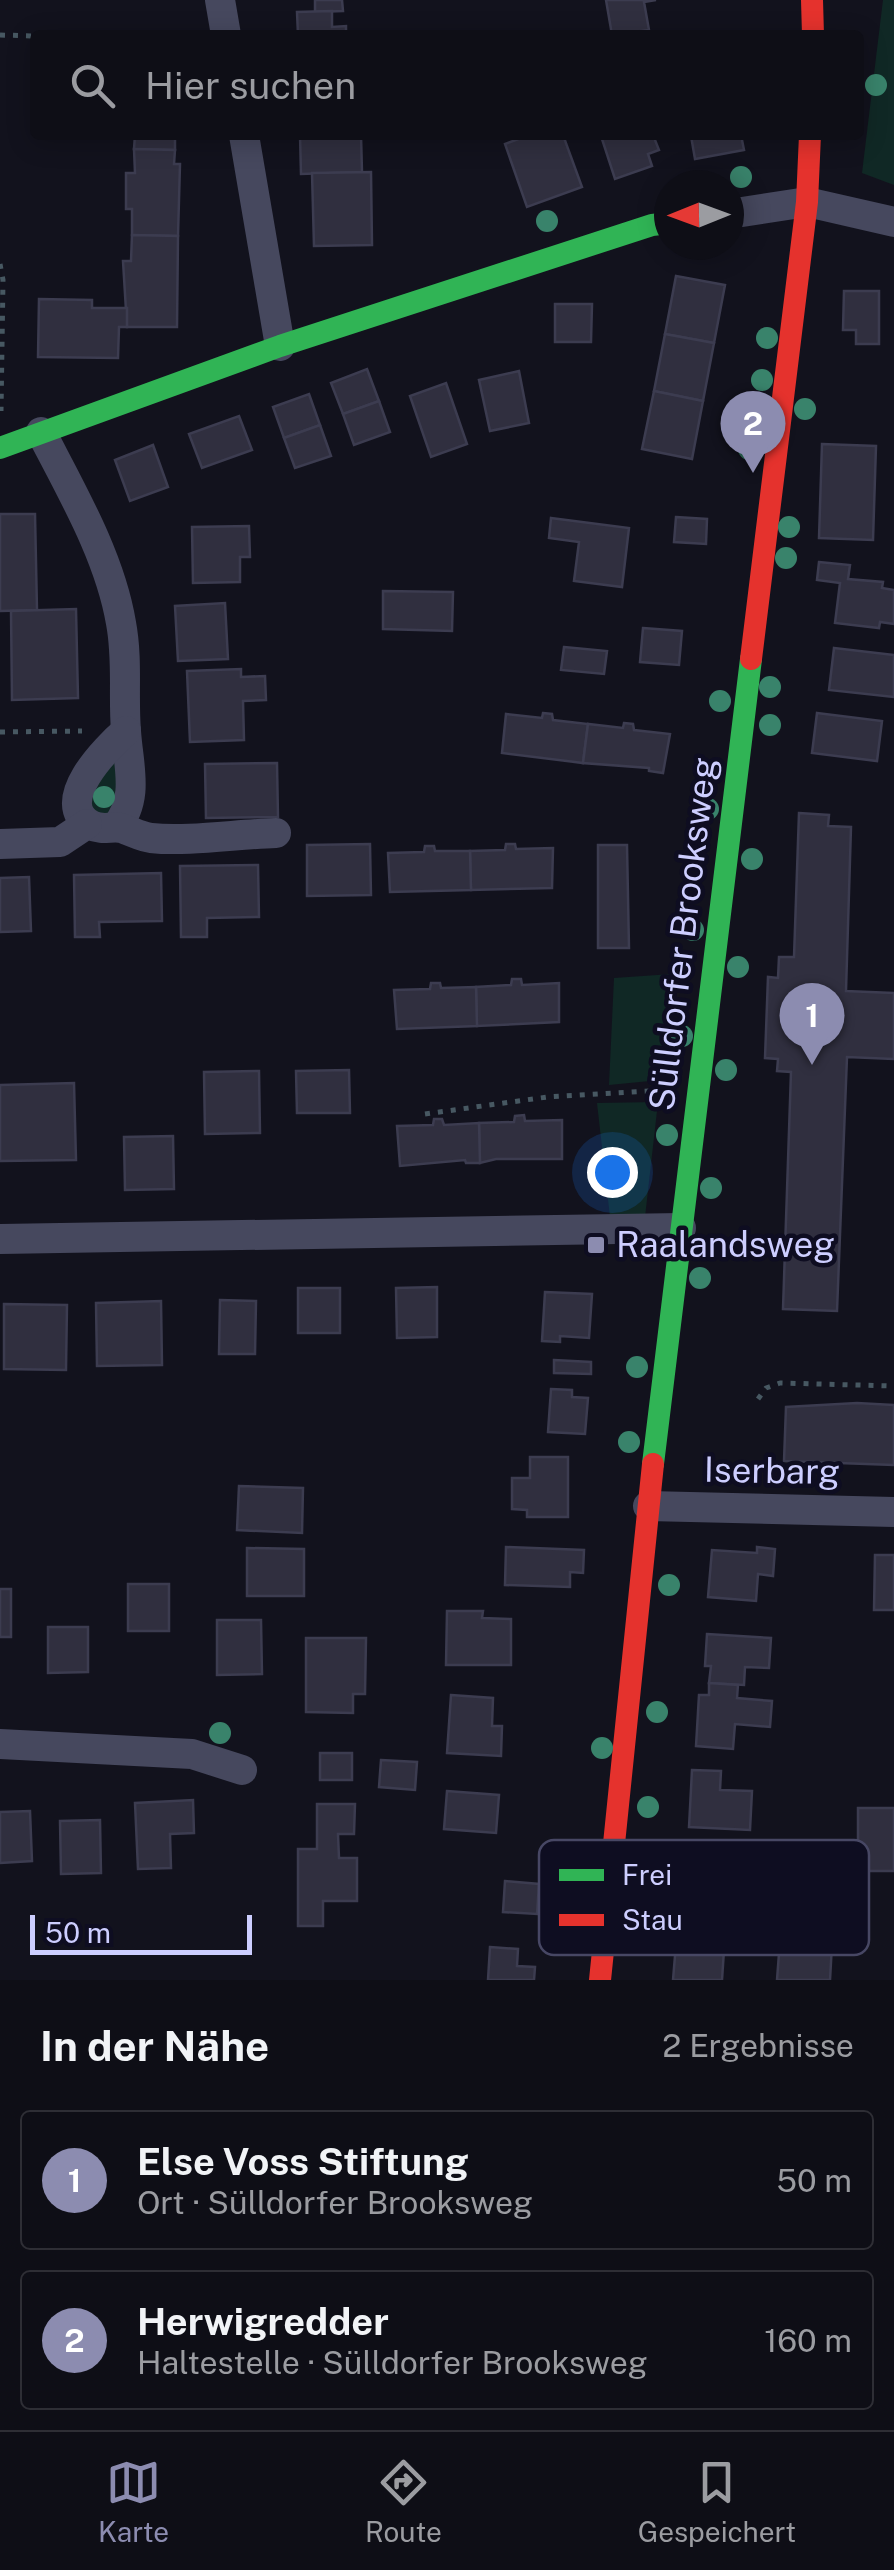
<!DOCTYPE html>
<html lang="de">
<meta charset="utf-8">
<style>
:root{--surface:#0e0e16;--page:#17171f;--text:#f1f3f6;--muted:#9b9ca1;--line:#2e2e35;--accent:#8c8cb0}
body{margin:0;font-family:"Public Sans",sans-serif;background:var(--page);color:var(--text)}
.compass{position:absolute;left:654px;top:170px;width:90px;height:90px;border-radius:50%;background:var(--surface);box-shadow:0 5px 25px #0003;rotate:269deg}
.scale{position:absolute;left:30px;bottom:25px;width:222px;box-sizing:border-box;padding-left:10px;border:5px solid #cdceff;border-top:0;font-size:28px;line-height:35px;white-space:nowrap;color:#cdceff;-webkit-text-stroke:8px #0e0d21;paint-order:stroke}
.you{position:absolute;left:612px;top:1172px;width:35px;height:35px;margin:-25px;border:8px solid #fff;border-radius:50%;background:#1a73e8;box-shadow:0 0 0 15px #1a73e833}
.badge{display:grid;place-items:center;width:65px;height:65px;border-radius:50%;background:var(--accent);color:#fff;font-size:32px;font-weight:700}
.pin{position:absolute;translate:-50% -82px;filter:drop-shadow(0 2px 5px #0008)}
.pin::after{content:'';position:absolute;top:52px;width:35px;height:30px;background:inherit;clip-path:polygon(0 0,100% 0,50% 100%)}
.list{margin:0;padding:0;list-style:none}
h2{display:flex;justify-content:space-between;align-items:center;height:130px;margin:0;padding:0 40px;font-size:42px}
h2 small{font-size:32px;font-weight:400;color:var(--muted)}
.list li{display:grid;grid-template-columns:65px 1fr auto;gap:30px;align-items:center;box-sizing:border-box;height:140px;margin:0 20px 20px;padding:0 20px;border:2px solid var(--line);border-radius:10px}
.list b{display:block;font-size:38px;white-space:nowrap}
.list p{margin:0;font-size:32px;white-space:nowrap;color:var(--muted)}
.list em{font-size:32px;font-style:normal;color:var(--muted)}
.icon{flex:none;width:55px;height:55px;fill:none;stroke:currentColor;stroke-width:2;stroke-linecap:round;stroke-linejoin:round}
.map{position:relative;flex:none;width:894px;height:1980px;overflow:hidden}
.search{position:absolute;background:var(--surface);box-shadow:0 5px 25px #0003;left:30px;right:30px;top:30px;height:110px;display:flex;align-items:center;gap:25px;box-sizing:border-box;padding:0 35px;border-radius:10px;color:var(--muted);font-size:38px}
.sheet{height:450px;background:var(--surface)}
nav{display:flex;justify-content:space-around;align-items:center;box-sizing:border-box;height:140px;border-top:2px solid var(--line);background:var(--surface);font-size:28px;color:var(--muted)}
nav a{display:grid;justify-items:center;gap:5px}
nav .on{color:var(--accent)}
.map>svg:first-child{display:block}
.green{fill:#102825}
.building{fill:#302f3f;stroke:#3c3c50;stroke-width:2.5}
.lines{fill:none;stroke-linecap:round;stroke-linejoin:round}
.path{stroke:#475862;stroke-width:5;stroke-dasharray:5 8;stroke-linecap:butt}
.street{stroke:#46485e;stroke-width:30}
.fast{stroke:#30b455;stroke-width:22}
.jam{stroke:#e5322d;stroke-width:22}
.tree{fill:#39836b}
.poi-dot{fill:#8c8cb0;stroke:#0e0d21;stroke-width:4}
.labels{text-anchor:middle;stroke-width:9;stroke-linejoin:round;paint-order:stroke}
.street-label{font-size:35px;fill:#cdceff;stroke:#0e0d21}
.poi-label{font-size:35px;fill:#cdceff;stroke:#0e0d21;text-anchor:start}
.key{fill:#0e0d21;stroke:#474764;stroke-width:2.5}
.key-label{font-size:28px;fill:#cdceff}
</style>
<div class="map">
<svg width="894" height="1980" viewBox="0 0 894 1980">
<rect width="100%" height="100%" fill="#12121d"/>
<g class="green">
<polygon points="883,0 894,0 894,185 862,173"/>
<polygon points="117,760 117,803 108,814 93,812 90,796 106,763"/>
<polygon points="672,974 660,1080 609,1085 614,978"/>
<polygon points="658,1102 645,1217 610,1217 597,1103"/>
</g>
<g class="building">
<polygon points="315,0 342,0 343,11 315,12"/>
<polygon points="606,0 656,0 644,2 649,30 612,35"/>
<polygon points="332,11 332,27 346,26 346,35 298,35 297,12"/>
<polygon points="135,135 175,135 175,150 134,149"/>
<polygon points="300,135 361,135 362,172 301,174"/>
<polygon points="529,135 563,135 582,187 527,207 505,144"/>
<polygon points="615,135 653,135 659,150 648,154 652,166 615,179 602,139"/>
<polygon points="741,135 744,150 695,159 691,136"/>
<polygon points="134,149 175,150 174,164 180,164 178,236 132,235 132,209 126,209 126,173 135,173"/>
<polygon points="371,172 372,245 314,246 312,173"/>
<polygon points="132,235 178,236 177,327 127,327 123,261 131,261"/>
<polygon points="676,276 725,285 714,343 665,334"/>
<polygon points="844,291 879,291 879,344 856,344 856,330 843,330"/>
<polygon points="39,299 92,300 92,308 127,308 127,327 119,327 118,358 38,357"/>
<polygon points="555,304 592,304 591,342 555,342"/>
<polygon points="665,334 714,343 703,401 654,391"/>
<polygon points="367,369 379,401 343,414 331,383"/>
<polygon points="519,371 529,423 490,431 479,380"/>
<polygon points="446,383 467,444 431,457 410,396"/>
<polygon points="654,391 703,401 692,459 642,449"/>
<polygon points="309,394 320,425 284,438 273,407"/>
<polygon points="379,401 390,432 354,445 343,414"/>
<polygon points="239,416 252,450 202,468 189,434"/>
<polygon points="320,425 331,456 295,468 284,438"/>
<polygon points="822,444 876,446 873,540 819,538"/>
<polygon points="153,445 168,487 130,501 115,460"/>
<polygon points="0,514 35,514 37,610 0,611"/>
<polygon points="676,517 707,519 706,544 674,542"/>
<polygon points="551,518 629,528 622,587 574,581 579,542 549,538"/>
<polygon points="249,526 250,557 240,557 240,582 193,583 192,527"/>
<polygon points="819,562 850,565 848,579 883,582 882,588 894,590 894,624 880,622 879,628 835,623 840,583 817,580"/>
<polygon points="383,591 453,592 452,631 383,629"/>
<polygon points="225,603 228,659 178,661 175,606"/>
<polygon points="76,609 78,698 12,700 11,611"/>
<polygon points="643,628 682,631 679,665 640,662"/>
<polygon points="564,647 607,651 604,674 561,670"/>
<polygon points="834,648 894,655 894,697 829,690"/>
<polygon points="241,669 241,677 265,676 266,700 243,701 244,740 190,742 187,671"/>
<polygon points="543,713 552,714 553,720 588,724 583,763 502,753 506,714 542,718"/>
<polygon points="817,713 882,721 877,761 812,753"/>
<polygon points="624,723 633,724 634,730 670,734 663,773 649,771 649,768 583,763 588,724 623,728"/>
<polygon points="277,763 278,817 206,818 205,764"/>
<polygon points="799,813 829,815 828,826 851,827 846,991 894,993 894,1059 847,1057 837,1311 783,1309 791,1072 777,1071 778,1059 765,1058 768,977 778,978 779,957 794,957"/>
<polygon points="370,844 371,895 307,896 307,845"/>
<polygon points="506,844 515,844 516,849 553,848 552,888 471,890 470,851 505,850"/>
<polygon points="598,845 627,845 629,948 598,948"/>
<polygon points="425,846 434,846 435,851 470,851 471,890 390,892 388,853 424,852"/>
<polygon points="258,865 259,917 207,918 207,937 181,937 180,866"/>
<polygon points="161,873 162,921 99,922 100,937 75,937 74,875"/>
<polygon points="29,877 31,931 0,932 0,878"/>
<polygon points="512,979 521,979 522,985 559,983 559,1022 477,1026 476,987 511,985"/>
<polygon points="431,983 440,983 441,988 476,987 477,1026 397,1029 394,990 430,989"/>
<polygon points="349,1070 350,1113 297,1113 296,1071"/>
<polygon points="259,1071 260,1133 205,1134 204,1072"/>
<polygon points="74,1083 76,1160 0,1161 0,1085"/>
<polygon points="524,1115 525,1121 562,1120 562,1159 496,1159 480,1163 479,1123 514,1122 515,1116"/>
<polygon points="434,1119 442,1119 444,1125 479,1123 480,1163 466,1163 465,1160 400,1166 397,1126 433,1125"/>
<polygon points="173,1136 174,1189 125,1190 124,1137"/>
<polygon points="437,1287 437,1337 397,1338 396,1288"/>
<rect x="298" y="1288" width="42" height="45"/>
<polygon points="545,1292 592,1294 589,1338 560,1336 560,1342 542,1341"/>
<polygon points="220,1300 256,1301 255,1354 219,1354"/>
<polygon points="161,1301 162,1365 97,1366 96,1303"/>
<polygon points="4,1304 67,1305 66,1370 4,1369"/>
<polygon points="554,1360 591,1362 591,1374 554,1373"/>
<polygon points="551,1389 572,1390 572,1397 588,1398 585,1434 548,1432"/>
<polygon points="857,1403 894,1405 894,1465 784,1461 786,1407"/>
<polygon points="530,1457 568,1457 568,1517 527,1517 527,1510 512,1509 512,1478 530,1478"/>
<polygon points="239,1486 303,1488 302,1533 237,1530"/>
<polygon points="506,1547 584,1550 583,1573 570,1572 570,1587 505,1585"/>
<polygon points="757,1547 775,1549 773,1576 758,1574 756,1601 708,1597 712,1550 757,1553"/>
<polygon points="247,1548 304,1549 304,1596 247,1596"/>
<polygon points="875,1555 894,1555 894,1610 874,1610"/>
<rect x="128" y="1584" width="41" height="47"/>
<rect x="0" y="1589" width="11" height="48"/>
<polygon points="447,1611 483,1611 482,1618 511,1619 511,1665 446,1665"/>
<polygon points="217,1620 261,1620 262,1674 217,1675"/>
<polygon points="48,1627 88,1627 88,1672 48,1673"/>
<polygon points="707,1634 771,1638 769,1668 745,1667 744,1685 709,1683 711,1666 705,1666"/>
<polygon points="306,1638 366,1638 365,1694 353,1694 353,1713 306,1712"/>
<polygon points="709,1683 738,1685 737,1698 772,1701 770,1727 735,1724 733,1749 696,1746 699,1695 709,1695"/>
<polygon points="451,1695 493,1698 492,1726 502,1726 501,1756 447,1753"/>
<rect x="320" y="1753" width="32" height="27"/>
<polygon points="381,1760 417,1762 415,1790 379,1787"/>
<polygon points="692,1770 721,1771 720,1790 752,1791 750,1830 689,1827"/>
<polygon points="447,1791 499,1795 496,1833 444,1829"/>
<polygon points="193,1800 194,1833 170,1834 171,1868 138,1869 135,1803"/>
<polygon points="317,1804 355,1804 354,1834 338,1834 339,1858 357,1858 357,1901 323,1901 323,1926 298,1926 298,1849 317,1849"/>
<rect x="858" y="1808" width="36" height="63"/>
<polygon points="30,1811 32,1861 0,1863 0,1812"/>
<polygon points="100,1820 101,1873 61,1874 60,1821"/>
<polygon points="505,1881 539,1884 537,1914 503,1912"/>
<polygon points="677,1932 725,1935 722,1980 673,1980"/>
<polygon points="780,1940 832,1944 830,1980 777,1980"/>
<polygon points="490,1947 518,1949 517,1966 535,1967 534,1980 488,1980"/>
</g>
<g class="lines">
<g class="path">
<polyline points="0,35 35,36"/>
<polyline points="0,264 3,280 1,411"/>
<polyline points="0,732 82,731"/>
<polyline points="425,1114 547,1097 665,1090"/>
<polyline points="758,1399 766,1388 780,1383 894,1386"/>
</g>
<g class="street">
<polyline points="220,0 226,35"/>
<polyline points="244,135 280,346"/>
<polyline points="729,214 807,202 894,222"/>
<path d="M 41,432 C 72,492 110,557 121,623 C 128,660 123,695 126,731 C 128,765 140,798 116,827"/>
<path d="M 126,731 C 107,747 51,803 91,825 C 102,831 111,826 121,828 C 131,831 141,837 151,838 C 187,842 238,834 276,833"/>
<polyline points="0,844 60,842 87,824"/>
<polyline points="0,1239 681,1228"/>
<polyline points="648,1506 894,1512"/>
<polyline points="0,1744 192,1754 242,1770"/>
</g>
<g class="fast">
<polyline points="0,448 280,346 652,225 669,223"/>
<polyline points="653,1464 751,659"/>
</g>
<g class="jam">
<polyline points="812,0 813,35"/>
<polyline points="751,659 807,202 810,135"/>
<polyline points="600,1980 653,1464"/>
</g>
</g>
<g class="tree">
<circle cx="876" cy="85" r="11"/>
<circle cx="741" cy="177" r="11"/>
<circle cx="547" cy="221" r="11"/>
<circle cx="767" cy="338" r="11"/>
<circle cx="762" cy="380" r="11"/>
<circle cx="805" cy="409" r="11"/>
<circle cx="749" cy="449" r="11"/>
<circle cx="789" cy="527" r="11"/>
<circle cx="786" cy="558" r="11"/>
<circle cx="770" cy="687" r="11"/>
<circle cx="720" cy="701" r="11"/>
<circle cx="770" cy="725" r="11"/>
<circle cx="104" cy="797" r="11"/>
<circle cx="708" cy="809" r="11"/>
<circle cx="752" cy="859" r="11"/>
<circle cx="693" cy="930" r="11"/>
<circle cx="738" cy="967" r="11"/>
<circle cx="682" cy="1036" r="11"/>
<circle cx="726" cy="1070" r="11"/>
<circle cx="667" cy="1135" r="11"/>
<circle cx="711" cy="1188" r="11"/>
<circle cx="700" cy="1278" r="11"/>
<circle cx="637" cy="1367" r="11"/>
<circle cx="629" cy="1442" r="11"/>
<circle cx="669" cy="1585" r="11"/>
<circle cx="657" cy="1712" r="11"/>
<circle cx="220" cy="1733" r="11"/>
<circle cx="602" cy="1748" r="11"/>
<circle cx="648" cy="1807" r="11"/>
</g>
<rect class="poi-dot" x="586" y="1235" width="20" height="20" rx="5"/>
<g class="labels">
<g class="street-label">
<text transform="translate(683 934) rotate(-83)" y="12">Sülldorfer Brooksweg</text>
<text transform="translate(772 1471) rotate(1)" y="12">Iserbarg</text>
</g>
<g class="poi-label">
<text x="616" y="1257">Raalandsweg</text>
</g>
</g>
<rect x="539" y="1840" width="330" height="115" rx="15" class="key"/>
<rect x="559" y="1869" width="45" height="12" fill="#30b455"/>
<rect x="559" y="1914" width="45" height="12" fill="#e5322d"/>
<g class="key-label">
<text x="622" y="1885">Frei</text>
<text x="622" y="1930">Stau</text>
</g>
</svg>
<svg class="compass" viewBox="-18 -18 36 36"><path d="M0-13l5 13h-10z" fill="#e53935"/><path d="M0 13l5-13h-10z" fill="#9b9ca1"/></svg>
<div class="scale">50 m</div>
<div class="you"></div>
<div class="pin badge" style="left:812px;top:1065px">1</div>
<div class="pin badge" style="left:753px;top:473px">2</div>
<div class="search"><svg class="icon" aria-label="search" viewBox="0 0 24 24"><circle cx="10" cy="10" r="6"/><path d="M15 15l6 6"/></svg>Hier suchen</div>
</div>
<section class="sheet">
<h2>In der Nähe<small>2 Ergebnisse</small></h2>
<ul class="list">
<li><span class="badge">1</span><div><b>Else Voss Stiftung</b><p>Ort · Sülldorfer Brooksweg</p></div><em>50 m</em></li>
<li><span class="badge">2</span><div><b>Herwigredder</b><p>Haltestelle · Sülldorfer Brooksweg</p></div><em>160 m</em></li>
</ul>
</section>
<nav>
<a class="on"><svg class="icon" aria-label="map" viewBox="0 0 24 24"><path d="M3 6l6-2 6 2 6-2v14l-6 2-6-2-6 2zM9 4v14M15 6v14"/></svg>Karte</a>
<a><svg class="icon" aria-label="directions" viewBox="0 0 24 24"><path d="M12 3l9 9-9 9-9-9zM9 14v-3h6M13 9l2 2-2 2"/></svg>Route</a>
<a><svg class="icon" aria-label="saved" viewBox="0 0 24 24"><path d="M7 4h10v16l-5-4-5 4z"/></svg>Gespeichert</a>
</nav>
